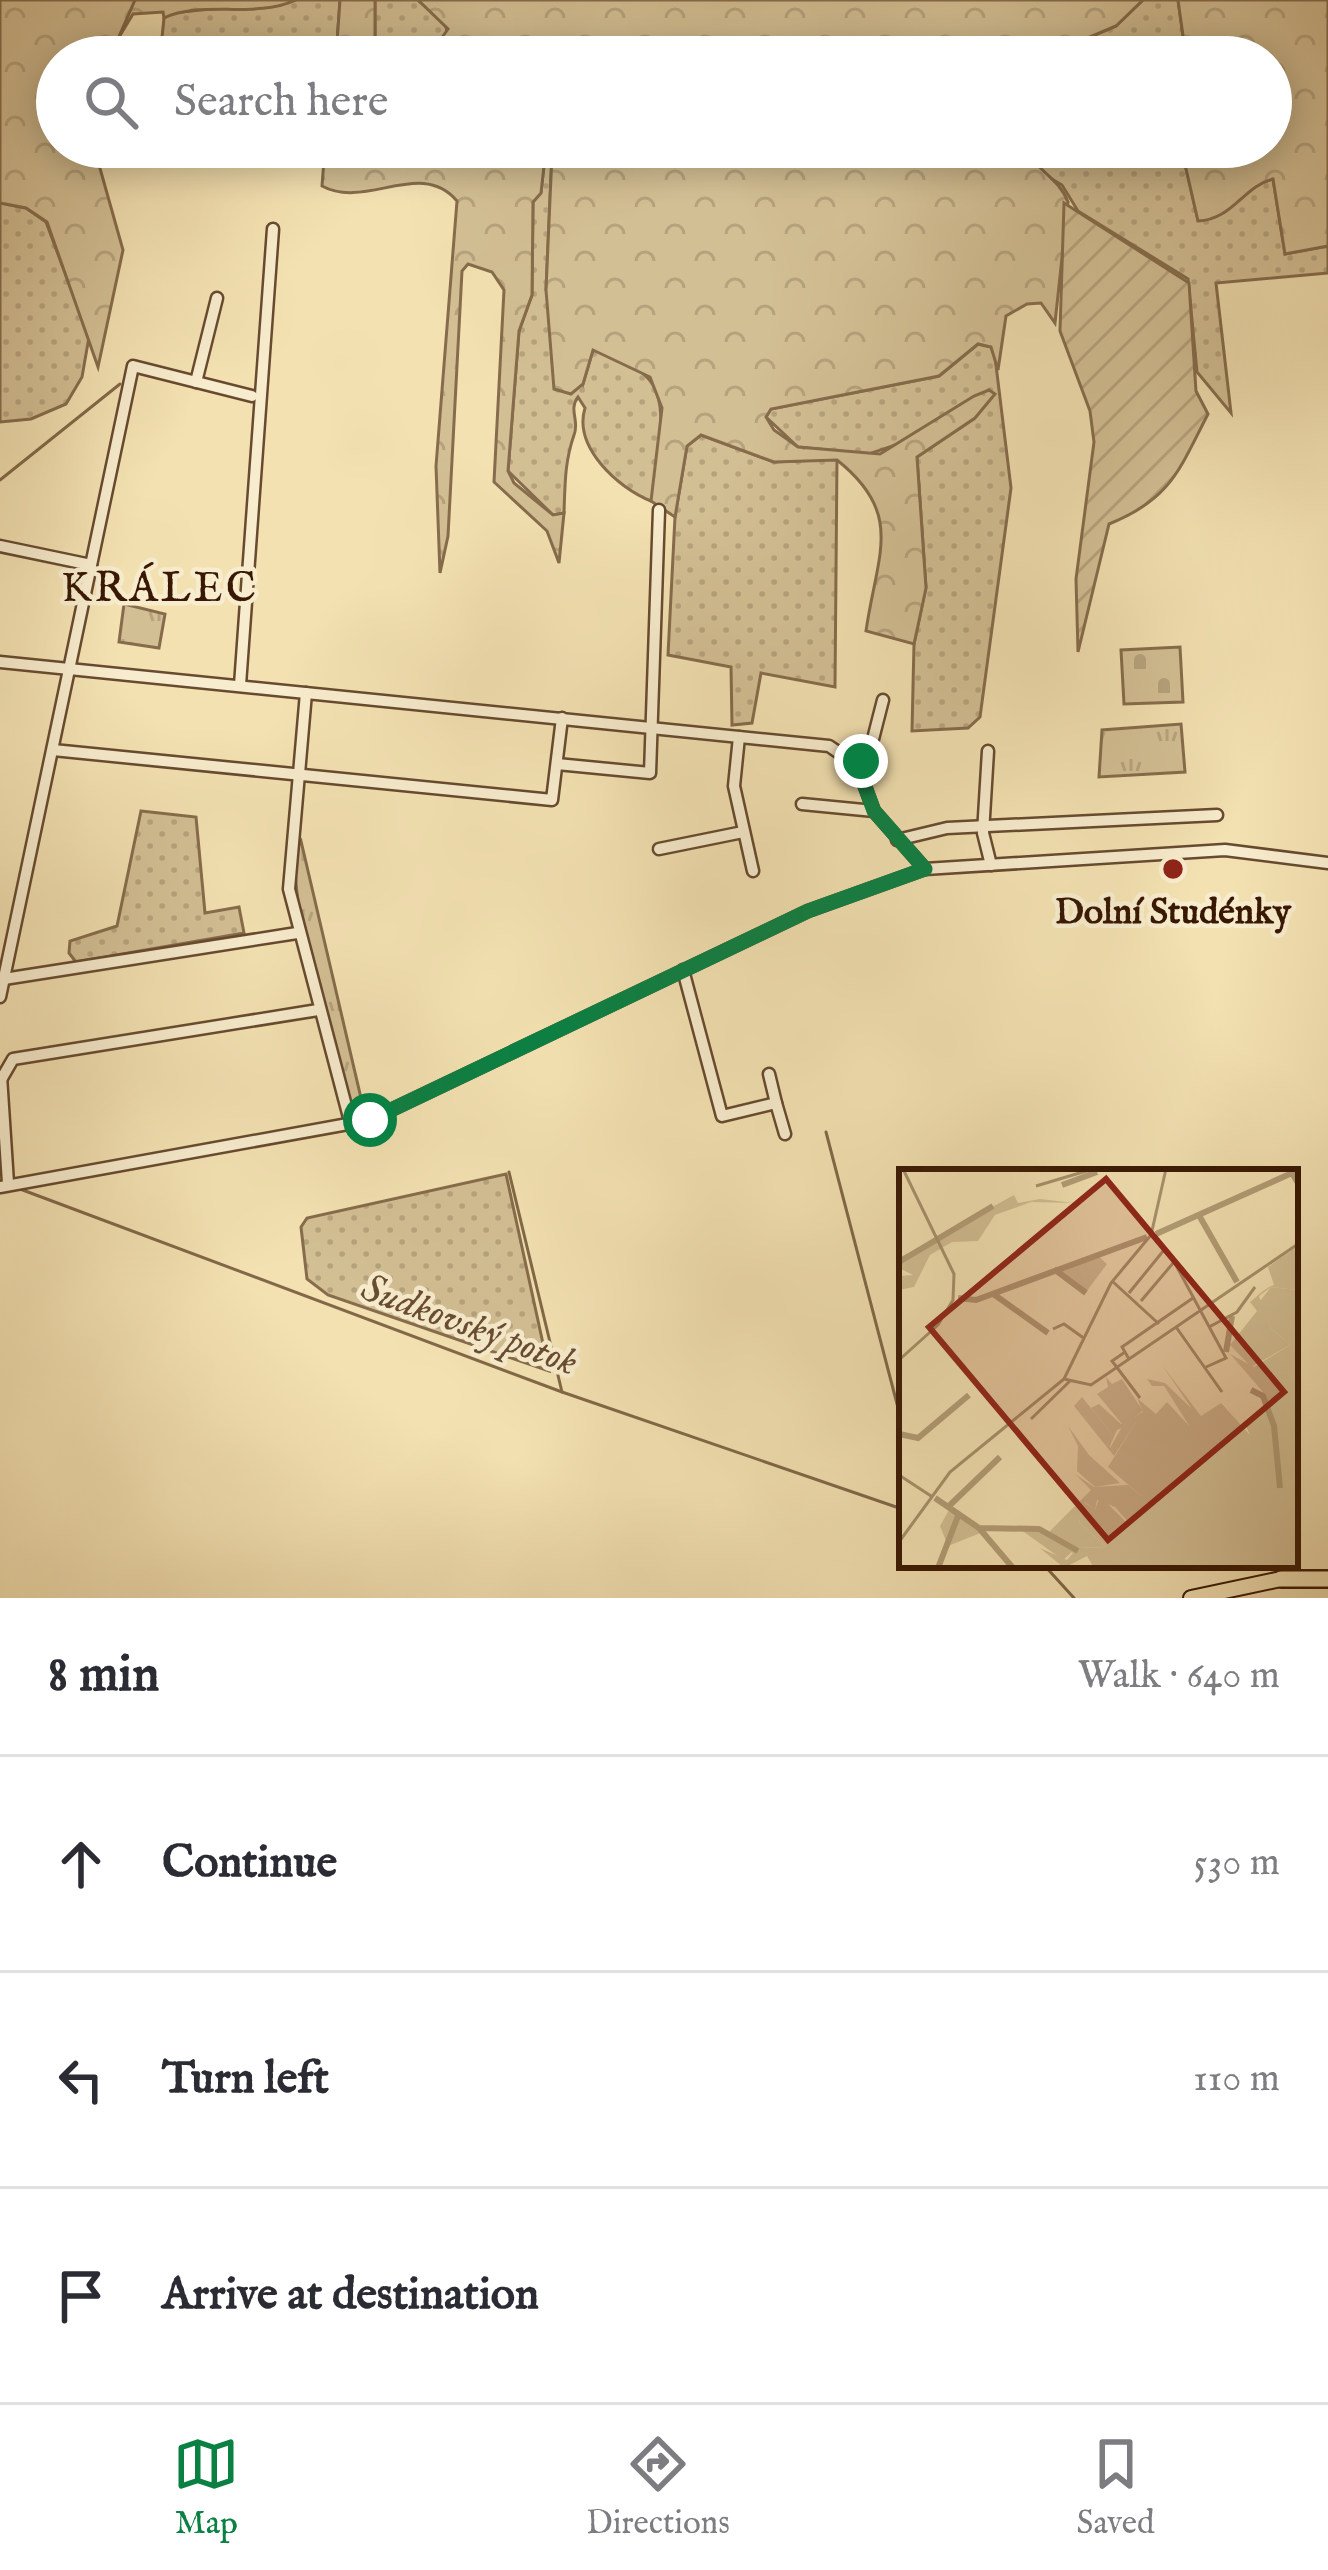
<!DOCTYPE html>
<meta charset="utf-8">
<style>
:root{--surface:#fff;--page:#f2f2f3;--text:#2b2b33;--muted:#7c7c81;--line:#e1e1e2;--accent:#0b8043}
body{margin:0;font-family:"IM FELL English",serif;background:var(--page);color:var(--text)}
.stop{position:absolute;width:36px;height:36px;margin:-27px;border:9px solid #0b8043;border-radius:50%;background:#fff}
.stop.end{background:#0b8043;border-color:#fff;box-shadow:0 3px 12px #0008}
.list{margin:0;padding:0;list-style:none}
h2{display:flex;justify-content:space-between;align-items:center;height:156px;margin:0;padding:0 48px;font-size:51px}
h2 small{font-size:39px;font-weight:400;color:var(--muted)}
.list li{display:grid;grid-template-columns:78px 1fr auto;gap:36px;align-items:center;box-sizing:border-box;height:216px;padding:0 48px;border-top:3px solid var(--line)}
.list b{display:block;font-size:45px;white-space:nowrap}
.list em{font-size:39px;font-style:normal;color:var(--muted)}
.icon{flex:none;width:66px;height:66px;fill:none;stroke:currentColor;stroke-width:2;stroke-linecap:round;stroke-linejoin:round}
.map{position:relative;flex:none;width:1328px;height:1598px;overflow:hidden}
.search{position:absolute;background:var(--surface);box-shadow:0 6px 30px #0003;left:36px;right:36px;top:36px;height:132px;display:flex;align-items:center;gap:30px;box-sizing:border-box;padding:0 42px;border-radius:66px;color:var(--muted);font-size:45px}
.sheet{height:804px;background:var(--surface)}
nav{display:flex;justify-content:space-around;align-items:center;box-sizing:border-box;height:168px;border-top:3px solid var(--line);background:var(--surface);font-size:33px;color:var(--muted)}
nav a{display:grid;justify-items:center;gap:6px}
nav .on{color:var(--accent)}
.map>svg:first-child{display:block}
.grass{fill:url(#grass-dots);stroke:#866c4c;stroke-width:3}
.forest{fill:url(#forest-crowns);stroke:#866c4c;stroke-width:3}
.cemetery{fill:url(#cemetery-stones);stroke:#866c4c;stroke-width:3}
.park{fill:url(#park-tufts);stroke:#866c4c;stroke-width:3}
.garden{fill:url(#garden-furrows);stroke:#866c4c;stroke-width:3}
.lines{fill:none;stroke-linecap:round;stroke-linejoin:round}
.stream{stroke:#826848;stroke-width:3}
.minor-casing{stroke:#674a2f;stroke-width:15}
.major-casing{stroke:#381803;stroke-width:18}
.highway-casing{stroke:#381803;stroke-width:20}
.minor{stroke:#f7eccd;stroke-width:10}
.major{stroke:#f3e1b2;stroke-width:14}
.highway{stroke:#f3e1b2;stroke-width:15}
.route{stroke:#0b8043;stroke-width:15}
.poi-dot{fill:#8f2418;stroke:#f7eccd;stroke-width:4.5}
.labels{text-anchor:middle;stroke-width:9;stroke-linejoin:round;paint-order:stroke}
.poi-label{font-size:36px;font-weight:bold;fill:#381803;stroke:#f7eccd}
.water-label{font-size:39px;font-style:italic;fill:#694d31;stroke:#f7eccd}
.quarter-label{font-size:42px;letter-spacing:3px;fill:#381803;stroke:#f7eccd}
.inset-river{fill:none;stroke:#b39d76;stroke-width:6}
.inset-road{fill:none;stroke:#a8916c;stroke-width:3}
.view{fill:#8f2418;fill-opacity:0.15;stroke:#8f2418;stroke-width:6}
.inset-edge{fill:none;stroke:#381803;stroke-width:6}
</style>
<div class="map">
<svg width="1328" height="1598" viewBox="0 0 1328 1598">
<defs>
<pattern id="grass-dots" width="8" height="8" patternUnits="userSpaceOnUse" patternTransform="scale(3)"><rect width="8" height="8" fill="#d3bf94"/><path d="M2 2h.1M6 6h.1" fill="none" stroke="#b6a37e" stroke-width="1.8" stroke-linecap="round"/></pattern>
<pattern id="forest-crowns" width="20" height="18" patternUnits="userSpaceOnUse" patternTransform="scale(3)"><rect width="20" height="18" fill="#d3bf94"/><path d="M2 6a3 3 0 1 1 6 0M12 15a3 3 0 1 1 6 0" fill="none" stroke="#b6a37e"/></pattern>
<pattern id="cemetery-stones" width="16" height="16" patternUnits="userSpaceOnUse" patternTransform="scale(3)"><rect width="16" height="16" fill="#d3bf94"/><path d="M2 7V4a2 2 0 0 1 4 0v3zM10 15v-3a2 2 0 0 1 4 0v3z" fill="#b6a37e"/></pattern>
<pattern id="park-tufts" width="24" height="20" patternUnits="userSpaceOnUse" patternTransform="scale(3)"><rect width="24" height="20" fill="#d3bf94"/><path d="M3 7l-1-3M5 7V3M7 7l1-3M15 17l-1-3M17 17v-4M19 17l1-3" fill="none" stroke="#b6a37e"/></pattern>
<pattern id="garden-furrows" width="10" height="10" patternUnits="userSpaceOnUse" patternTransform="scale(3)"><rect width="10" height="10" fill="#d3bf94"/><path d="M-1 1l2-2M0 10L10 0M9 11l2-2" fill="none" stroke="#b6a37e"/></pattern>
</defs>
<rect width="100%" height="100%" fill="#f3e1b2"/>
<filter id="stains"><feTurbulence type="fractalNoise" baseFrequency=".00167" numOctaves="4"/><feColorMatrix values="0 0 0 0 .2 0 0 0 0 .09 0 0 0 0 .02 0 0 0 .5 -.17"/></filter>
<radialGradient id="worn" r=".72"><stop offset=".6" stop-color="#630" stop-opacity="0"/><stop offset="1" stop-color="#630" stop-opacity=".3"/></radialGradient>
<g class="grass">
<polygon points="296,0 340,0 336,57 160,57 164,18 172,13"/>
<polygon points="375,0 418,0 445,23 448,36 428,57 375,57"/>
<polygon points="1143,0 1178,0 1186,57 1043,57 1116,26"/>
<path d="M 546,147 L 552,153 L 546,290 L 583,384 L 593,350 C 660,371 665,389 659,455 C 658,471 658,489 651,501 C 618,488 573,447 585,408 L 578,397 C 568,410 580,421 574,435 C 565,461 565,482 564,513 L 553,515 L 508,471 L 519,331 L 532,295 L 533,202 L 541,192 Z"/>
<path d="M 1023,147 L 1181,147 L 1198,220 C 1235,212 1246,185 1273,179 L 1285,254 L 1328,246 L 1328,273 L 1216,283 L 1231,413 L 1197,372 L 1188,279 L 1078,211 L 1062,185 L 1035,169 Z"/>
<polygon points="0,203 26,208 46,222 89,337 82,377 66,404 31,419 0,422"/>
<polygon points="978,344 991,347 995,357 1011,488 980,717 968,728 912,731 914,644 926,587 917,457 975,418 869,454 798,447 766,417 771,409 939,376"/>
<polygon points="701,435 774,462 837,459 835,687 761,673 752,723 732,725 731,667 668,655 675,517 687,446"/>
<polygon points="141,811 196,817 205,913 239,907 244,933 76,962 69,953 70,941 117,926"/>
<polygon points="506,1174 549,1371 328,1295 307,1279 301,1227 307,1218"/>
</g>
<g class="forest">
<path d="M 0,0 L 296,0 C 256,19 201,0 164,18 L 163,12 L 133,14 L 107,57 L 57,57 L 57,147 L 94,147 L 123,250 L 98,367 L 47,222 L 26,208 L 0,203 Z"/>
<polygon points="340,0 375,0 375,57 336,57"/>
<polygon points="418,0 1143,0 1116,26 1043,57 428,57 448,29"/>
<path d="M 1178,0 L 1328,0 L 1328,246 L 1285,254 L 1273,179 C 1244,186 1232,220 1198,221 L 1181,147 L 1271,147 L 1271,57 L 1186,57 Z"/>
<path d="M 325,147 L 1023,147 C 1036,170 1059,178 1068,202 L 1055,323 L 1041,303 L 1027,304 L 1006,316 L 998,370 L 991,347 L 978,344 L 939,376 L 771,409 L 766,417 L 774,430 L 798,447 L 880,454 L 974,396 L 989,390 L 995,394 L 975,418 L 917,457 L 926,588 L 914,644 L 866,631 C 877,554 905,514 837,460 L 774,462 L 701,435 L 687,446 L 675,517 L 651,501 L 662,408 L 650,377 L 593,350 L 583,384 L 571,394 L 554,389 L 546,290 L 552,154 L 546,148 L 541,193 L 533,202 L 532,295 L 519,331 L 508,471 L 514,483 L 553,515 L 564,513 L 559,563 L 547,531 L 494,482 L 504,290 L 492,272 L 468,264 L 462,271 L 448,536 L 440,573 L 436,466 L 457,201 C 421,158 366,210 322,186 Z"/>
</g>
<polygon class="cemetery" points="1180,647 1183,702 1124,704 1121,650"/>
<g class="park">
<polygon points="124,604 165,614 159,648 119,642"/>
<polygon points="1181,724 1185,772 1099,777 1102,730"/>
<path d="M 301,841 L 364,1111 L 354,1116 C 341,1067 276,876 301,841 Z"/>
</g>
<path class="garden" d="M 1064,203 L 1189,283 L 1196,391 L 1208,414 C 1179,470 1171,499 1109,524 L 1078,652 L 1076,579 L 1094,442 L 1090,411 L 1060,331 Z"/>
<g class="lines">
<g class="stream">
<polyline points="110,57 135,0"/>
<polyline points="0,480 120,384"/>
<polyline points="826,1132 902,1423"/>
<polyline points="509,1172 562,1392"/>
<polyline points="20,1189 562,1392 902,1509"/>
<polyline points="1044,1565 1074,1598"/>
</g>
<g class="minor-casing">
<g id="minor">
<polyline points="196,382 217,298"/>
<polyline points="0,546 91,565"/>
<polyline points="0,662 829,746 857,765 874,811 925,869"/>
<polyline points="240,685 273,229"/>
<polyline points="306,693 289,889 351,1125"/>
<polyline points="739,737 734,786 753,871"/>
<polyline points="53,750 552,800 562,718"/>
<polyline points="988,751 983,833 991,865"/>
<polyline points="557,764 650,773 659,510"/>
<polyline points="857,765 872,743 883,700"/>
<polyline points="802,804 874,811"/>
<polyline points="897,840 947,828 1217,815"/>
<polyline points="659,849 743,832"/>
<polyline points="683,970 722,1116 776,1103 785,1134"/>
<polyline points="4,979 297,933"/>
<polyline points="0,997 133,366 252,396"/>
<polyline points="769,1074 776,1103"/>
<polyline points="1,1076 8,1183"/>
<polyline points="2,1078 13,1059 318,1010"/>
<polyline points="0,1187 370,1120 808,911 925,869 1225,850 1328,863"/>
</g>
</g>
<g class="major-casing">
<polyline id="major" points="1191,1598 1281,1579"/>
</g>
<g class="highway-casing">
<polyline id="highway" points="1281,1579 1328,1579"/>
</g>
<use href="#minor" class="minor"/>
<use href="#major" class="major"/>
<use href="#highway" class="highway"/>
</g>
<g class="lines">
<polyline class="route" points="370,1120 808,911 925,869 874,811 857,765 861,761"/>
</g>
<circle class="poi-dot" cx="1173" cy="869" r="12"/>
<g class="labels">
<g class="poi-label">
<text x="1173" y="923">Dolní Studénky</text>
</g>
<g class="water-label">
<text transform="translate(470 1323) rotate(20)" y="14">Sudkovský potok</text>
</g>
<g class="quarter-label">
<text x="160" y="601">KRÁLEC</text>
</g>
</g>
<g transform="translate(899 1169)">
<rect width="399" height="399" fill="#f3e1b2"/>
<path d="M 399,77 L 399,121 L 372,118 L 360,127 L 372,159 L 391,176 L 352,198 L 331,176 L 358,142 L 351,133 L 364,122 L 370,118 L 375,116 L 369,98 ZM 199,87 L 208,95 L 187,123 L 159,102 ZM 207,208 L 213,215 L 223,210 L 244,242 L 225,255 L 237,253 L 215,287 L 175,237 L 183,228 L 212,264 L 211,279 L 224,256 L 198,225 L 209,218 ZM 176,305 L 195,318 L 229,316 L 242,327 L 231,355 L 216,338 L 198,331 L 196,341 L 186,333 L 180,353 L 207,378 L 178,379 L 153,368 L 174,382 L 164,391 L 118,358 L 148,365 L 192,321 ZM 50,341 L 80,359 L 84,363 L 49,377 L 41,357 Z" fill="#d3bf94"/>
<path d="M 115,26 L 119,34 L 141,30 L 175,34 L 132,33 L 96,46 L 79,72 L 53,73 L 31,86 L 15,118 L 0,121 L 0,107 L 14,106 L 0,99 L 0,89 ZM 372,118 L 399,121 L 399,399 L 195,399 L 188,387 L 165,399 L 141,379 L 168,391 L 174,384 L 162,377 L 166,371 L 178,379 L 207,378 L 180,353 L 185,333 L 196,341 L 201,327 L 229,355 L 242,327 L 209,298 L 237,253 L 218,261 L 209,281 L 212,264 L 192,239 L 200,235 L 222,255 L 244,243 L 238,229 L 257,245 L 268,233 L 291,258 L 265,217 L 253,217 L 248,210 L 266,214 L 293,240 L 263,196 L 302,247 L 322,234 L 351,266 L 346,255 L 366,236 L 364,223 L 331,185 L 355,198 L 391,176 L 372,159 L 361,132 Z" fill="#d3bf94"/>
<path d="M 169,257 L 190,286 L 221,314 L 196,318 L 178,302 L 179,277 Z" fill="#d3bf94"/>
<path class="inset-river" d="M 163,16 L 198,3M 301,48 L 338,113M 257,65 L 393,4 L 399,14M 0,93 L 94,37M 155,100 L 187,124M 93,124 L 149,164M 59,129 L 77,131 L 248,68M 327,183 L 333,147M 352,221 L 364,227 L 375,257 L 381,319M 0,265 L 19,269 L 70,226M 36,329 L 80,359 L 140,360 L 179,382M 51,336 L 101,288M 80,359 L 114,399M 39,399 L 59,347"/>
<path class="inset-road" d="M 4,0 L 55,105 L 54,131 L 39,156M 137,17 L 194,0M 252,66 L 272,87 L 327,189 L 307,198M 213,112 L 260,155M 230,124 L 265,81M 242,132 L 275,93M 277,158 L 323,223M 310,158 L 338,143 L 356,118M 154,160 L 165,155 L 186,170M 226,183 L 213,192 L 241,229M 230,190 L 223,178 L 294,129M 0,191 L 39,156M 165,210 L 192,216 L 399,75M 132,250 L 172,211M 0,306 L 32,327M 0,373 L 51,303 L 165,210 L 212,114 L 252,66 L 267,0"/>
<path class="view" d="M 207,10 L 385,223 L 209,371 L 30,158 Z"/>
<rect width="399" height="399" class="inset-edge"/>
</g>
<rect width="100%" height="100%" filter="url(#stains)"/>
<rect width="100%" height="100%" fill="url(#worn)"/>
</svg>
<div class="stop" style="left:370px;top:1120px"></div>
<div class="stop end" style="left:861px;top:761px"></div>
<div class="search"><svg class="icon" aria-label="search" viewBox="0 0 24 24"><circle cx="10" cy="10" r="6"/><path d="M15 15l6 6"/></svg>Search here</div>
</div>
<section class="sheet">
<h2>8 min<small>Walk · 640 m</small></h2>
<ul class="list">
<li><svg class="icon" aria-label="ahead" viewBox="0 0 24 24"><path d="M12 20V5M6 11l6-6 6 6"/></svg><div><b>Continue</b></div><em>530 m</em></li>
<li><svg class="icon" aria-label="left" viewBox="0 0 24 24"><path d="M17 20v-9H6M10 6l-5 5 5 5"/></svg><div><b>Turn left</b></div><em>110 m</em></li>
<li><svg class="icon" aria-label="arrive" viewBox="0 0 24 24"><path d="M6 21V4h12l-3 4 3 4H6"/></svg><div><b>Arrive at destination</b></div></li>
</ul>
</section>
<nav>
<a class="on"><svg class="icon" aria-label="map" viewBox="0 0 24 24"><path d="M3 6l6-2 6 2 6-2v14l-6 2-6-2-6 2zM9 4v14M15 6v14"/></svg>Map</a>
<a><svg class="icon" aria-label="directions" viewBox="0 0 24 24"><path d="M12 3l9 9-9 9-9-9zM9 14v-3h6M13 9l2 2-2 2"/></svg>Directions</a>
<a><svg class="icon" aria-label="saved" viewBox="0 0 24 24"><path d="M7 4h10v16l-5-4-5 4z"/></svg>Saved</a>
</nav>
